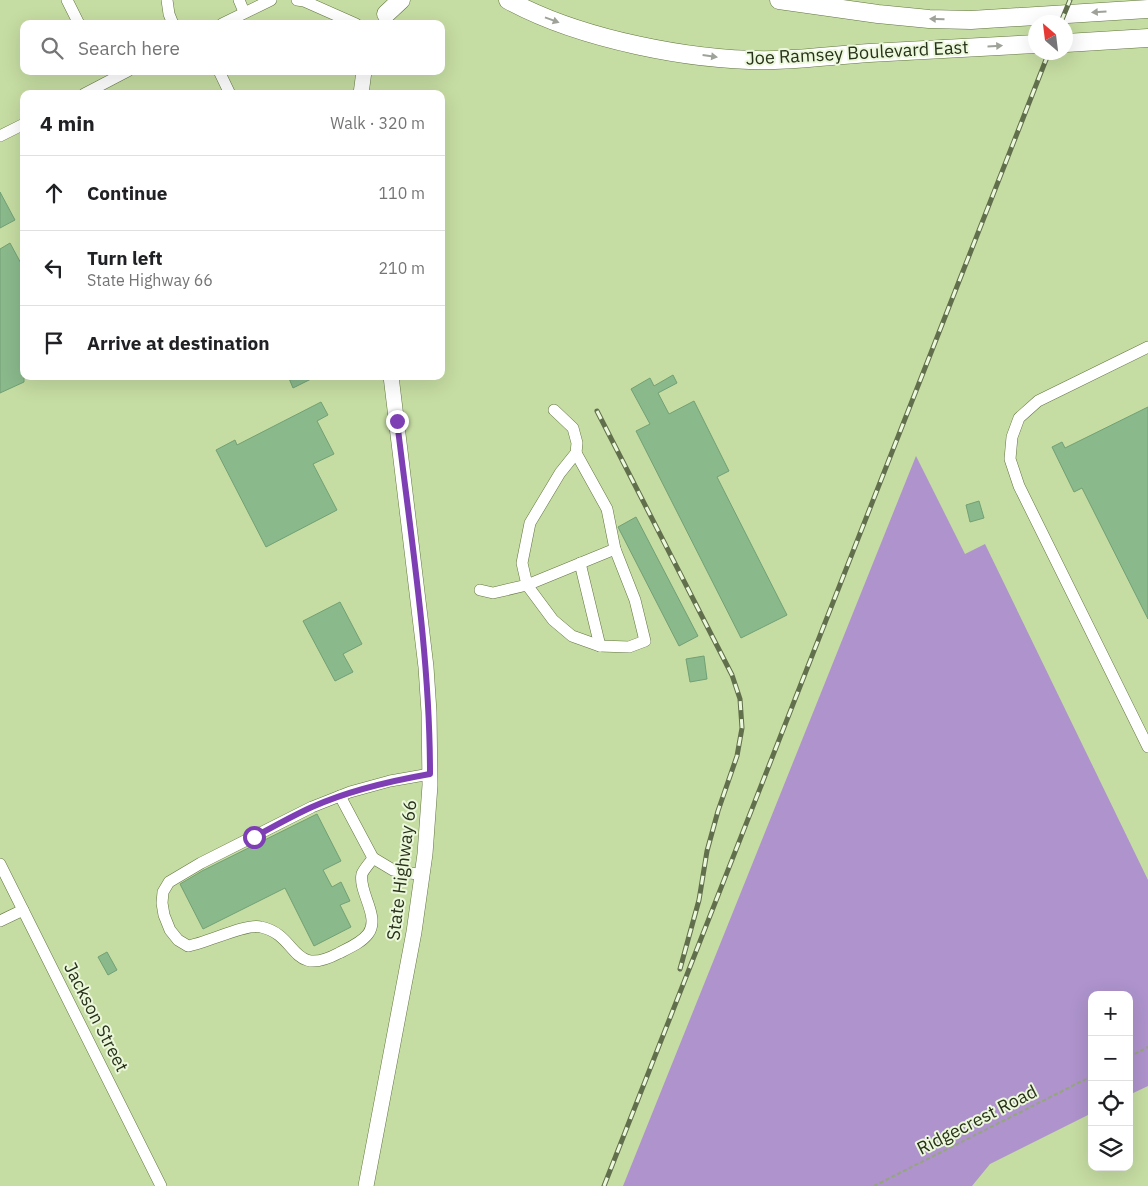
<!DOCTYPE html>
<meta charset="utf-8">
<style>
:root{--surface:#fff;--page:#f6f6f6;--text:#202124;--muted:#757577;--line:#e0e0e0}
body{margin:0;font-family:"IBM Plex Sans",sans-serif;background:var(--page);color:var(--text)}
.controls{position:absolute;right:15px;bottom:15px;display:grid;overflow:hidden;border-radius:10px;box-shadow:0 5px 20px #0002}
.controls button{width:45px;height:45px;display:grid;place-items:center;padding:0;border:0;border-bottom:1px solid var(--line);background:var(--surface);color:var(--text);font:25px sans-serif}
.compass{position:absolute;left:1028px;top:15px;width:45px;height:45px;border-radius:50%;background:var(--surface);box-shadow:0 5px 20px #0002;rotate:332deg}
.stop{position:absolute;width:15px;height:15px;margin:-11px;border:4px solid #7e3fb4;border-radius:50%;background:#fff}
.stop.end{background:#7e3fb4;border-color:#fff;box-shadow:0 1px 5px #0008}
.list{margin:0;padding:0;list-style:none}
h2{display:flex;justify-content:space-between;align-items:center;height:65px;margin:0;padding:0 20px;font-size:21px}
h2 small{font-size:16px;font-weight:400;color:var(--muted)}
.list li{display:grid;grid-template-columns:32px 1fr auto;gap:15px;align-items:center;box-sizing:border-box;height:75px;padding:0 20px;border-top:1px solid var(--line)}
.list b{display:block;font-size:19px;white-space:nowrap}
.list p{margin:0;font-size:16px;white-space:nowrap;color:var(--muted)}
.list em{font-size:16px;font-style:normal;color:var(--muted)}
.icon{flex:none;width:28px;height:28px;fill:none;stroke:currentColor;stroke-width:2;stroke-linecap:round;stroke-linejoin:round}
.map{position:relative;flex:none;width:1148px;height:1186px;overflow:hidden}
.search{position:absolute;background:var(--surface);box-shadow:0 5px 20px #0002;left:20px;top:20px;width:425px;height:55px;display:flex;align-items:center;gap:12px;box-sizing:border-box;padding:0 18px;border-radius:10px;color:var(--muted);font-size:19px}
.panel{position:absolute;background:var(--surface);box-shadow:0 5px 20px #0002;left:20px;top:90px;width:425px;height:290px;border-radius:10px}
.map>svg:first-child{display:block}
.forest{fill:#ae93cc}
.building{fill:#8ab98c;stroke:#72a074}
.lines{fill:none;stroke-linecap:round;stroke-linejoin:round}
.minor-casing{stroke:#627640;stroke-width:12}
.major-casing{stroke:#627640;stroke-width:16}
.highway-casing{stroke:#627640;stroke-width:19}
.path{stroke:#94a778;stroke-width:2;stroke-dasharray:4 2.5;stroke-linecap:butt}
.minor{stroke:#fff;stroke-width:11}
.major{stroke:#fff;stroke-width:15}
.highway{stroke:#fff;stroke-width:18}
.rail-casing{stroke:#616f4c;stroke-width:5}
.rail{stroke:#ecf8db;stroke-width:3;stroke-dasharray:9;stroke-linecap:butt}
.oneway{fill:#9ea298}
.route{stroke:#7e3fb4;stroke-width:6}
.labels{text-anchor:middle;stroke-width:4;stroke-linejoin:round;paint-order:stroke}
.street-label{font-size:18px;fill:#28311a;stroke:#ecf8db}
</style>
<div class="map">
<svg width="1148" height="1186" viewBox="0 0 1148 1186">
<rect width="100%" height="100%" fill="#c5dca2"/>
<polygon class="forest" points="916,456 965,554 985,544 1148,880 1148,1086 1129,1095 1129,995 1092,995 1092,1113 990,1164 972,1186 623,1186"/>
<g class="building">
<polygon points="0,192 15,220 0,228"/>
<polygon points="10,243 24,269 24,382 0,393 0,249"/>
<polygon points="673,375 677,383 658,393 669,414 694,401 729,471 717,477 787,615 741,638 636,431 650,424 631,389 650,378 654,386"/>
<polygon points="288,376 317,376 293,388"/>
<polygon points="321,402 328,415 317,421 334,454 313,464 337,510 266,547 216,450 235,440 237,445"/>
<polygon points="1148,407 1148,619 1082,488 1074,492 1052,447 1062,442 1065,448"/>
<polygon points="979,501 984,518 970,522 966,505"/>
<polygon points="636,517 698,636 679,646 619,529 618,527"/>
<polygon points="340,602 362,644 343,654 353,672 335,681 303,621"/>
<polygon points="704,656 707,679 690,682 686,659"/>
<polygon points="317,814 341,861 323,870 332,887 341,882 350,901 340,905 351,927 314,946 285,888 203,929 180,884 202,871"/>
<polygon points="107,952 117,970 108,975 98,957"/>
</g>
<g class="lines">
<g class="minor-casing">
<g id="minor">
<polyline points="67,0 79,24"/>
<polyline points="167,0 169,14 173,24"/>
<polyline points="239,0 244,12"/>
<polyline points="297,0 304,1 356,24"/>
<polyline points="222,24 271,0"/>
<polyline points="219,71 230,94"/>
<polyline points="84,94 128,71"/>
<polyline points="0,136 24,124"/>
<polyline points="1148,347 1038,401 1019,418 1012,437 1010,459 1019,486 1148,747"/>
<polyline points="576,453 607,509 615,549"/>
<polyline points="580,563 600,646"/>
<polyline points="480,590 493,593 527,585 615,549 635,600 645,641 629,647 600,646 572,636 553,620 527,585 522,563 530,523 560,473 576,453 577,443 573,428 554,410"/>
<polyline points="340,796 373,858 393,870 423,875"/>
<path d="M 373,858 C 370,863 364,869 362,874 C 358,892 381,917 368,934 C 361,943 349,948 339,953 C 290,979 299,935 261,927 C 246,923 207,943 188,946 L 178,940 L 170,930 L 164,915 L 162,903 L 163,892 L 169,882 L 201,863 L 312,807 L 350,792 L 390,781 L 430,774"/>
<polyline points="0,864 161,1186"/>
<polyline points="0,921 23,910"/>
</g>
</g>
<g class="major-casing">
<g id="major">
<polyline points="361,94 364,71"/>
<polyline points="366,1186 414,932 425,854 430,785 429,712 426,667 391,376"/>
</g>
</g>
<g class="highway-casing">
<g id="highway">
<path d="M 508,0 C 579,39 694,62 775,60 C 806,59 838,55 869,53 C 925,50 980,47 1036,44"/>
<polyline points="779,0 878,14 929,19 971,20 1148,9"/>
<polyline points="386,14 401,0"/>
<polyline points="1066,43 1148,38"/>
</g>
</g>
<g class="path">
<polyline points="1129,1057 1148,1047"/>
<polyline points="874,1186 1092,1076"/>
</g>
<use href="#minor" class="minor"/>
<use href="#major" class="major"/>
<use href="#highway" class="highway"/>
<g class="rail-casing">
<g id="rail">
<polyline points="1061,22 1070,0"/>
<polyline points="597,411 732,675 740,699 742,728 737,756 718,811 707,851 699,900 680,969"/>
<polyline points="604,1186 1049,52"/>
</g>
</g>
<use href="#rail" class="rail"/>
</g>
<defs><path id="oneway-solid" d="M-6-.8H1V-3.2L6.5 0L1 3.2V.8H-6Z" transform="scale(1.25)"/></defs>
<g class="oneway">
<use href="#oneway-solid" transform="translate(1099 12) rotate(176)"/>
<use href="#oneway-solid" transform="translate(937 19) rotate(-178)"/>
<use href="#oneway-solid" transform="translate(552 20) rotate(20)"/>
<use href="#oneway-solid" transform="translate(995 46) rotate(-3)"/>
<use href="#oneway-solid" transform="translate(710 56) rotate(8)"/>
</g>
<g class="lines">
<path class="route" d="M 254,837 C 273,827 292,816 312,807 C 350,790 390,781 430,774 C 430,656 411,538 397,421"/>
</g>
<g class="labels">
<g class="street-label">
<text transform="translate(857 53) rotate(-3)" y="6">Joe Ramsey Boulevard East</text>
<text transform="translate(402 870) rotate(-83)" y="6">State Highway 66</text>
<text transform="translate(96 1017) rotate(63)" y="6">Jackson Street</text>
<text transform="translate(977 1120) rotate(-27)" y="6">Ridgecrest Road</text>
</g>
</g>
</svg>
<div class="controls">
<button>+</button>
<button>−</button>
<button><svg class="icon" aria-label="locate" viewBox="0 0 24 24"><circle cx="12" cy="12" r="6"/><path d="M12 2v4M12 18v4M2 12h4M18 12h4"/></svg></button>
<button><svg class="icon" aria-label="layers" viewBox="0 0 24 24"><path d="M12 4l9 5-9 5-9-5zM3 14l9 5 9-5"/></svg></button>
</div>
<svg class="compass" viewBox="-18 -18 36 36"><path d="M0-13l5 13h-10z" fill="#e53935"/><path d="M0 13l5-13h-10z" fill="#757577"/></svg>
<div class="stop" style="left:254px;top:837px"></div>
<div class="stop end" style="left:397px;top:421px"></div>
<div class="search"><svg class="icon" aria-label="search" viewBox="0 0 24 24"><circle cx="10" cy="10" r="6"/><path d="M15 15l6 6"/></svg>Search here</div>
<section class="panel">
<h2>4 min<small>Walk · 320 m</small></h2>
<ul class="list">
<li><svg class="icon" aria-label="ahead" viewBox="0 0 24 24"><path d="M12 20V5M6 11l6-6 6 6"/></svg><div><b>Continue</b></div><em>110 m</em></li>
<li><svg class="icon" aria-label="left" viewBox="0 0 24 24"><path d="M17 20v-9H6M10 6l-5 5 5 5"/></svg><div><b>Turn left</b><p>State Highway 66</p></div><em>210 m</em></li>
<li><svg class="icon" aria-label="arrive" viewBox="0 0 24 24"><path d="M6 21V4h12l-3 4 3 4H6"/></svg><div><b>Arrive at destination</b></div></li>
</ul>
</section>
</div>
